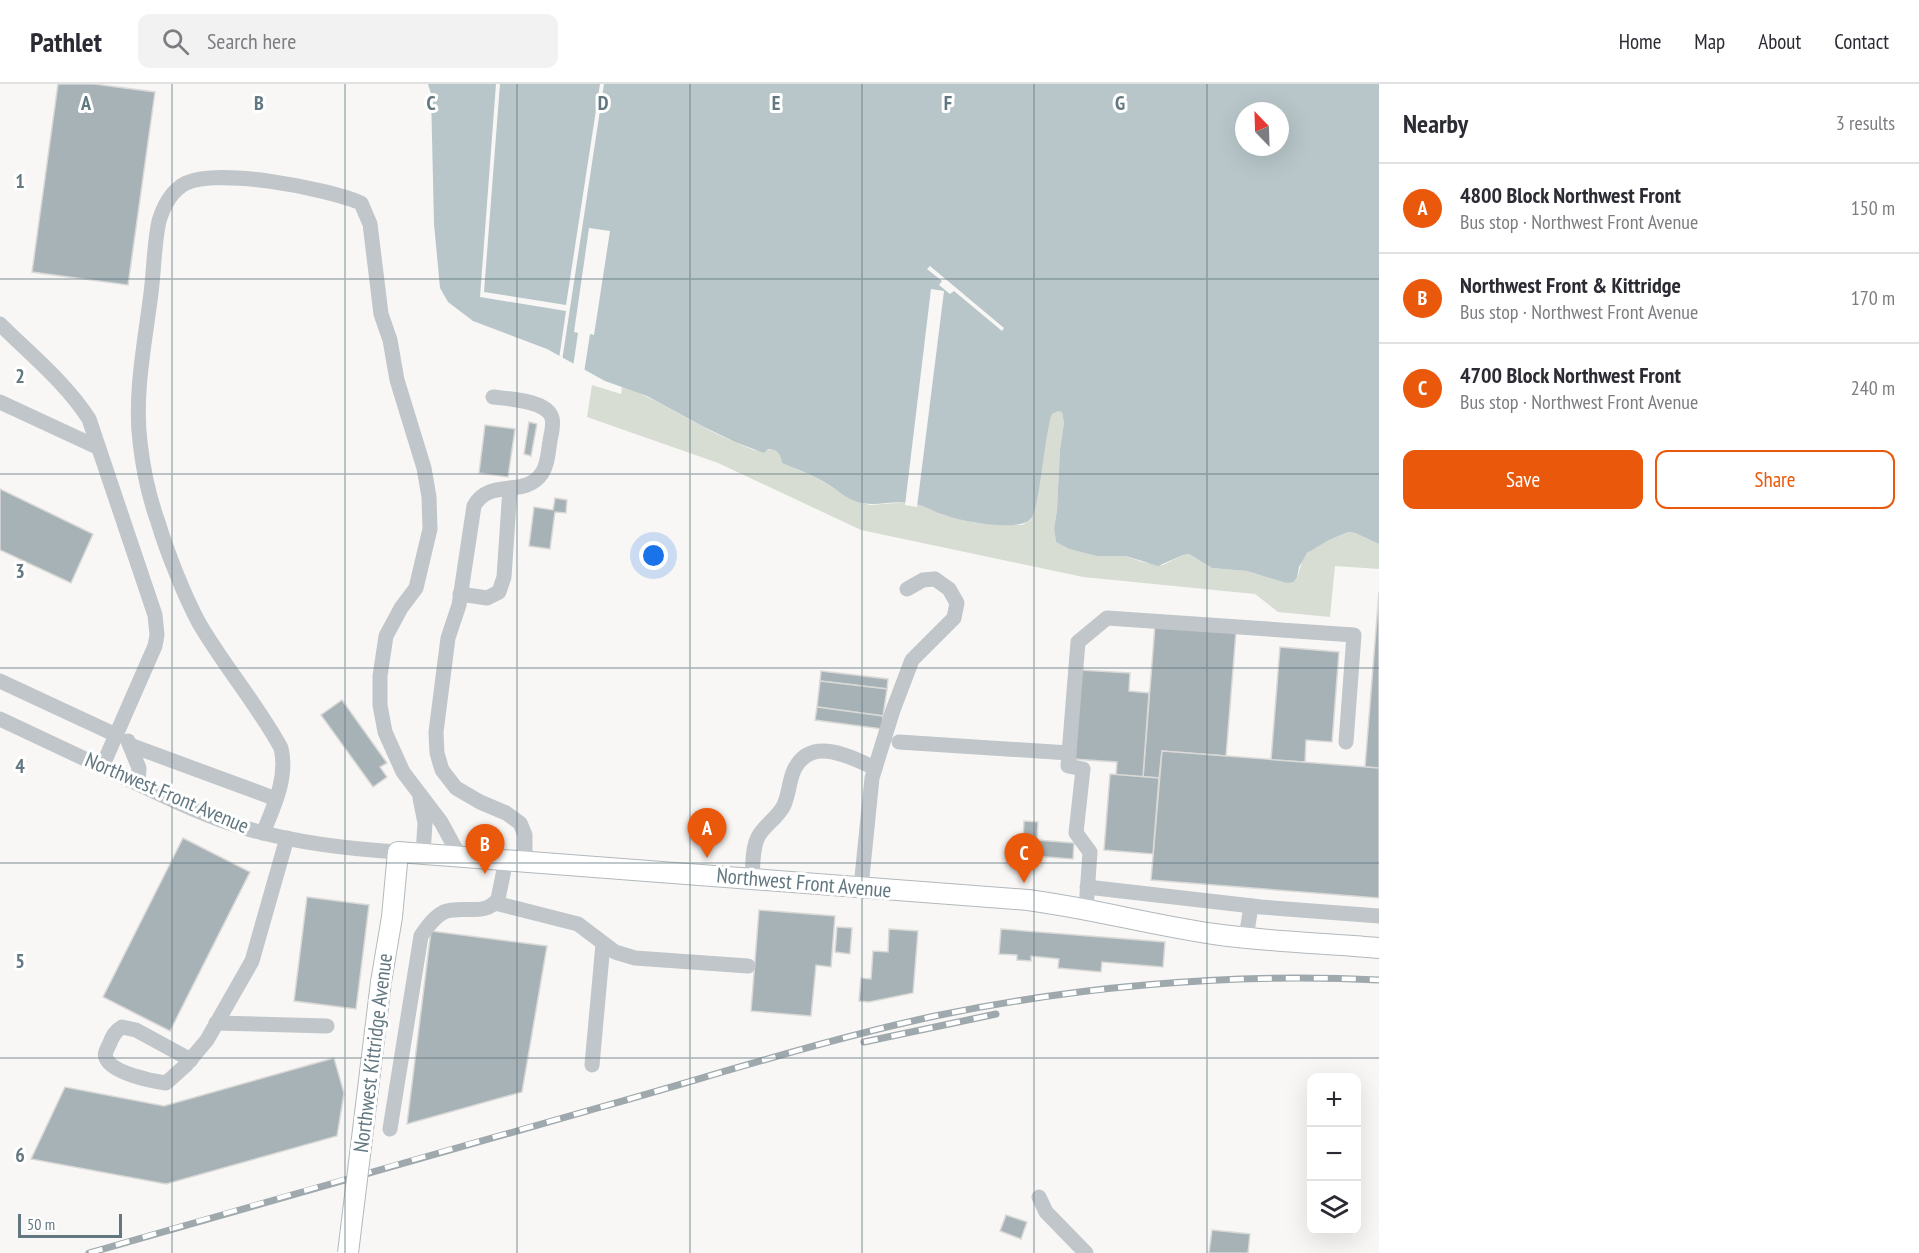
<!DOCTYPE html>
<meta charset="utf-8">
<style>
:root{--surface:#fff;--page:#f2f2f3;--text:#2b2b33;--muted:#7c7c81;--line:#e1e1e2;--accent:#ea580c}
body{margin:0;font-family:"PT Sans Narrow",sans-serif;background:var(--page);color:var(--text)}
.controls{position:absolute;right:18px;bottom:18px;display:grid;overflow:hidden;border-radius:12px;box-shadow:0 6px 24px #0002}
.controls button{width:54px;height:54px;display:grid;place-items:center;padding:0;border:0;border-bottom:2px solid var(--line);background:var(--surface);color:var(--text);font:30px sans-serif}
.compass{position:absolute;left:1235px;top:18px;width:54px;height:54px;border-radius:50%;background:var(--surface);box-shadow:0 6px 24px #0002;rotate:337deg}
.scale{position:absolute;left:18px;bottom:15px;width:104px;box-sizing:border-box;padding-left:6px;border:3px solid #627780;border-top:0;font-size:16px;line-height:21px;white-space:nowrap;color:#627780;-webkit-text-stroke:4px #fff;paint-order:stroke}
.you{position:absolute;left:654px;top:472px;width:21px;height:21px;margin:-15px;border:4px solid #fff;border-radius:50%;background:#1a73e8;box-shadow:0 0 0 9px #1a73e833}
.badge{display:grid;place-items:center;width:39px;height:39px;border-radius:50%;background:var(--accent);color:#fff;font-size:20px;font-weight:700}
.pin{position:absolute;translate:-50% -50px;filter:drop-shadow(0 2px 3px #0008)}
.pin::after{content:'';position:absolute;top:32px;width:21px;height:18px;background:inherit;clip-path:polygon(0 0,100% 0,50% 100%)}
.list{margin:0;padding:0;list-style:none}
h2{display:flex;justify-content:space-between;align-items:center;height:78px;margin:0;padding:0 24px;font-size:26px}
h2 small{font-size:20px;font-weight:400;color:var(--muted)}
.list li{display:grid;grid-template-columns:39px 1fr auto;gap:18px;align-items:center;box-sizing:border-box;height:90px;padding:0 24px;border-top:2px solid var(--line)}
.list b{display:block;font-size:22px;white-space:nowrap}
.list p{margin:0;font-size:20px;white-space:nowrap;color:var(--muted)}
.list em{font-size:20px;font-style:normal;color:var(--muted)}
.actions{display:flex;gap:12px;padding:18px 24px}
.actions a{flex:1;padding:14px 0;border:2px solid var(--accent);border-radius:12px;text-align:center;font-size:21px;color:var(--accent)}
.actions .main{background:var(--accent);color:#fff}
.icon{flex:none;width:33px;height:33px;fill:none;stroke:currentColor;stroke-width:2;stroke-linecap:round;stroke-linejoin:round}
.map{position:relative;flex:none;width:1379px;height:1169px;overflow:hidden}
header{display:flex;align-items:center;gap:36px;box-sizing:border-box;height:84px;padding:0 30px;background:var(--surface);border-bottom:2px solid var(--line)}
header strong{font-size:28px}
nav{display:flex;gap:33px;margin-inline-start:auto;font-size:21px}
.search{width:420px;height:54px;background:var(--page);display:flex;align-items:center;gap:15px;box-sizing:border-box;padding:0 21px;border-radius:12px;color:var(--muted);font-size:22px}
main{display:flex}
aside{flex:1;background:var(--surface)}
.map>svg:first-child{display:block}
.green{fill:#d8ddd4}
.water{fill:#b8c6c9;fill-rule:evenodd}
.pier{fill:#f8f7f5}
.building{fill:#a7b2b6;stroke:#d9d9d7;stroke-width:1.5}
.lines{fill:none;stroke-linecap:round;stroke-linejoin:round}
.major-casing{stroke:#b2b8bb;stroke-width:22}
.minor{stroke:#c0c6c9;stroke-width:15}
.major{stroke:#fff;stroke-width:20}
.rail-casing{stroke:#9fa9ad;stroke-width:7}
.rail{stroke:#fff;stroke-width:4.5;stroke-dasharray:14;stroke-linecap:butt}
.major-bridge-casing{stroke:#b2b8bb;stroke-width:22;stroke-linecap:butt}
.major-bridge{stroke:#fff;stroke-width:20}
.grid{fill:none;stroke:#627780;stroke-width:1.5;stroke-opacity:0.55}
.labels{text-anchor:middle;stroke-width:6;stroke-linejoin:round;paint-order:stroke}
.street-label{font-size:21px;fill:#627780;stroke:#fff}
.grid-label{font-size:20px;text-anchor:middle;font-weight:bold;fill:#627780;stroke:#fff;stroke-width:6;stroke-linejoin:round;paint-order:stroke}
</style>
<header>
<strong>Pathlet</strong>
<div class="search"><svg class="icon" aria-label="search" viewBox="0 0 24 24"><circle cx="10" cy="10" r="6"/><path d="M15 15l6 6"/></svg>Search here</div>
<nav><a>Home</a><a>Map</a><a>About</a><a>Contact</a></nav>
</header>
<main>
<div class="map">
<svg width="1379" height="1169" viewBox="0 0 1379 1169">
<rect width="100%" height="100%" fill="#f8f7f5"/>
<path class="green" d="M 592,301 L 621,310 L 622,303 L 632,306 C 668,321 700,344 737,359 C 742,361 748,364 754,366 C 768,370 777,356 782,379 L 813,392 L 853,416 L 870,421 L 908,418 L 923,421 L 943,431 L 976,439 L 1022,441 L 1031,436 C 1040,414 1042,339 1053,329 C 1056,326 1058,327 1062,327 L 1064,339 L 1060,365 L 1057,426 L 1054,444 L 1056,458 L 1069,465 L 1096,472 L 1126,472 L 1142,478 L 1163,481 L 1183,471 L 1189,470 L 1212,484 L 1247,487 L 1286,499 L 1297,495 L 1303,474 L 1312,464 L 1329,456 L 1348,448 L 1355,449 L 1379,460 L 1379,485 L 1335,482 L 1330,533 L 1278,528 L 1255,510 L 1083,493 L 861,446 L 718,379 L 587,333 Z"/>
<path class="water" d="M 428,0 L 1379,0 L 1379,460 L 1355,449 L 1348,448 L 1329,456 L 1307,469 L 1299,483 L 1297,494 L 1293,498 L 1286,499 L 1247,487 L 1212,484 L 1189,470 L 1183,471 L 1158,482 L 1126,472 L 1096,472 L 1069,465 L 1056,458 L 1054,444 L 1057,426 L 1060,365 L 1064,339 L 1062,328 L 1058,327 L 1052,330 C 1044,350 1040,428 1030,436 C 1016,448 960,437 944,431 C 932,427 923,420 910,419 C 891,416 873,424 855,417 C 844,413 835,404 824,398 C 811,390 796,385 782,379 C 780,370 778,365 768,365 L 764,369 L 735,358 L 702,342 L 647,312 L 605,297 L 547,265 L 473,237 L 448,218 L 440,204 L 434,140 L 431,10 ZM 1244,27 L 1280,27 L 1280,63 L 1244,63 Z"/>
<g class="pier">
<polygon points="496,0 500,0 484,208 566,221 600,0 604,0 562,277 559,275 566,227 480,213"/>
<polygon points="589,144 610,147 594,251 590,250 584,289 573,283 578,249 574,248"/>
<polygon points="930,182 1004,244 1002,247 954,207 950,210 939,201 942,197 927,185"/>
<polygon points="931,205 944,207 917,423 905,421"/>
</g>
<g class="building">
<polygon points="58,0 94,0 155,8 128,201 32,188"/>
<polygon points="529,338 537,340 531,372 524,370"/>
<polygon points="485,341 515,345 508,393 479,389"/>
<polygon points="0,405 93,450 71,499 0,466"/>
<polygon points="555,414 567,416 566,429 555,428 550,465 529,462 534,423 553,426"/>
<polygon points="1379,508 1379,684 1365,683"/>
<polygon points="1155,541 1236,548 1226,672 1162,667 1159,694 1143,693"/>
<polygon points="1280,563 1339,568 1332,658 1306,656 1305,678 1271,676"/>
<polygon points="1080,586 1130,589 1129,607 1149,609 1143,693 1116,691 1117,678 1073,675"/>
<polygon points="821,587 888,595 887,605 820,597"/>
<polygon points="820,597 887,605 883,632 817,623"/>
<polygon points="342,616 387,679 380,683 387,693 373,703 321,631"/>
<polygon points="817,623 883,632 882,645 815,636"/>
<polygon points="1162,667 1379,684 1379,814 1151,796"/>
<polygon points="1110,690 1159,694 1153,770 1104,766"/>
<polygon points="1024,737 1038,738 1037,756 1074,759 1073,775 1033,772 1034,758 1023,757"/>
<polygon points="183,754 250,788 170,947 103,913"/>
<polygon points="307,813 369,821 356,925 294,917"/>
<polygon points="759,826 835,832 831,883 816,881 811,932 751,927"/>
<polygon points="837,843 852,844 850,870 835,868"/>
<polygon points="889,845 918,847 913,909 869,918 859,917 861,894 871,895 873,867 888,868"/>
<polygon points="1001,845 1165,858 1163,883 1102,878 1101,888 1058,884 1059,875 1031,872 1031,877 1017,876 1017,871 999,870"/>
<polygon points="431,847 547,862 522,1008 407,1040"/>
<polygon points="334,974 344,1009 337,1052 166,1100 31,1075 65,1003 164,1022"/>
<polygon points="1006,1131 1027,1138 1021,1155 1000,1147"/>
<polygon points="1212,1146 1250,1150 1248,1169 1209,1169"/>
</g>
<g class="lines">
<g class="major-casing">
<path id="major" d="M 381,898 L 392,833 L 398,768 L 1028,816 C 1090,824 1151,841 1214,850 C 1268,858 1324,859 1379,864"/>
</g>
<g class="minor">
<path d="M 0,240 C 30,270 66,299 89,335 L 155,531 L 157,551 L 155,562 L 102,683"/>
<path d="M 493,313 C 508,315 547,316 552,334 C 554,342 551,350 550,357 C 548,368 548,380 542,389 C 525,415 490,393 474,422 L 459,521 L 448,554 L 436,648 L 437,669 L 442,686 L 456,704 L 480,718 L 506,729 L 520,739 L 525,751 L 525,777"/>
<polyline points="0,318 97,363"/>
<polyline points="460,510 487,514 499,508 504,493 510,404"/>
<polyline points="0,597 116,651"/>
<path d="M 0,635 C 45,656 91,678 136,699 C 172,716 207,733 245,744 C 295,759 347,765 398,768"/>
<polyline points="128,657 139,684 138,700"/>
<polyline points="899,658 1069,669"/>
<polyline points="130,661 276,715"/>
<polyline points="420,714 425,739 423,770"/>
<path d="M 263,749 C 274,722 288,693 281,664 C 257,620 224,582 199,539 C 184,511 167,468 158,438 C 149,413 143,385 140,358 C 134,310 145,258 151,209 C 154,186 154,160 159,137 C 163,124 169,111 180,103 C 207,80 329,105 361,119 L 370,140 L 381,230 L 390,256 L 397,296 L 424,384 L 429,413 L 430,445 L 416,504 L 401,524 L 386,552 L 380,592 L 380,621 L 385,648 L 403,688 L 441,738 L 460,773"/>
<path d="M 752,794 C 753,782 752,765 758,753 C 764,741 778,734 784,721 C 789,710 789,697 794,686 C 811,651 850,673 875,684"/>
<polyline points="861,803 872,694 893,626 912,576 954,534 957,519 949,505 935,495 923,496 907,505"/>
<polyline points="1087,803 1261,823 1379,832"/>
<polyline points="495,819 578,840 615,868 635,874 748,882"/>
<polyline points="1086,825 1090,768 1076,749 1083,685 1068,682 1078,558 1107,534 1354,551 1346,658"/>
<polyline points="1246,854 1251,822"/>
<polyline points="216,939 327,942"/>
<path d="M 191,976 L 136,946 L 122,943 C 115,947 112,953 109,961 C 107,965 104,970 106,974 C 112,989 151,997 166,999 L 186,981 L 207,956 L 252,877 L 287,754"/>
<polyline points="592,981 603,860"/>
<path d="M 390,1045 L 421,852 C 427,843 434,833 444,828 C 461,821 486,833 498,815 L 506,776"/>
<polyline points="1039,1113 1046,1128 1086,1169"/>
</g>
<use href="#major" class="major"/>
<g class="rail-casing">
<g id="rail">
<polyline points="864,958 996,930"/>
<path d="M 89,1169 C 259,1119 430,1071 601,1023 C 712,992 823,956 935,932 C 1081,902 1231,889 1379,896"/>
</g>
</g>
<use href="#rail" class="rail"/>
<g class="major-bridge-casing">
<polyline id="major-bridge" points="348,1169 381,898"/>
</g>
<use href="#major-bridge" class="major-bridge"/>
</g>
<path class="grid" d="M 172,0 L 172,1169M 345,0 L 345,1169M 517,0 L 517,1169M 690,0 L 690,1169M 862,0 L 862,1169M 1034,0 L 1034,1169M 1207,0 L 1207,1169M 0,195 L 1379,195M 0,390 L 1379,390M 0,584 L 1379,584M 0,779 L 1379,779M 0,974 L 1379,974"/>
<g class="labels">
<g class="street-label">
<text transform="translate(167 709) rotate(23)" y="7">Northwest Front Avenue</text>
<text transform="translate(804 799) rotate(5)" y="7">Northwest Front Avenue</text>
<text transform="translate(373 969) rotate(-83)" y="7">Northwest Kittridge Avenue</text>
</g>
</g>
<g class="grid-label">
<text x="86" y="26">A</text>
<text x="259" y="26">B</text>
<text x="431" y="26">C</text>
<text x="603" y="26">D</text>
<text x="776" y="26">E</text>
<text x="948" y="26">F</text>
<text x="1120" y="26">G</text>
<text x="20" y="104">1</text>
<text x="20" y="299">2</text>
<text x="20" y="494">3</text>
<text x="20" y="689">4</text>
<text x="20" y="884">5</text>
<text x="20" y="1078">6</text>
</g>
</svg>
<div class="controls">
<button>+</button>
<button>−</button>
<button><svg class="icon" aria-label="layers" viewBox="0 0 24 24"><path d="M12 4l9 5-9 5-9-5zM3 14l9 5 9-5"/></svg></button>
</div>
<svg class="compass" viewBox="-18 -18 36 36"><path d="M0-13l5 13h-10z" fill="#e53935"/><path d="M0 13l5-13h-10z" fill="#7c7c81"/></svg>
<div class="scale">50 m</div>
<div class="you"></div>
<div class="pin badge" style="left:707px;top:774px">A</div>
<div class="pin badge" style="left:485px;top:790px">B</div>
<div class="pin badge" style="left:1024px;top:799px">C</div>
</div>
<aside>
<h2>Nearby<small>3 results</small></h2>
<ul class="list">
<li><span class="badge">A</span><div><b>4800 Block Northwest Front</b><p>Bus stop · Northwest Front Avenue</p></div><em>150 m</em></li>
<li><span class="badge">B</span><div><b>Northwest Front &amp; Kittridge</b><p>Bus stop · Northwest Front Avenue</p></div><em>170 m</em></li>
<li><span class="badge">C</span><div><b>4700 Block Northwest Front</b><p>Bus stop · Northwest Front Avenue</p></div><em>240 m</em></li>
</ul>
<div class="actions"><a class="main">Save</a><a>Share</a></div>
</aside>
</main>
